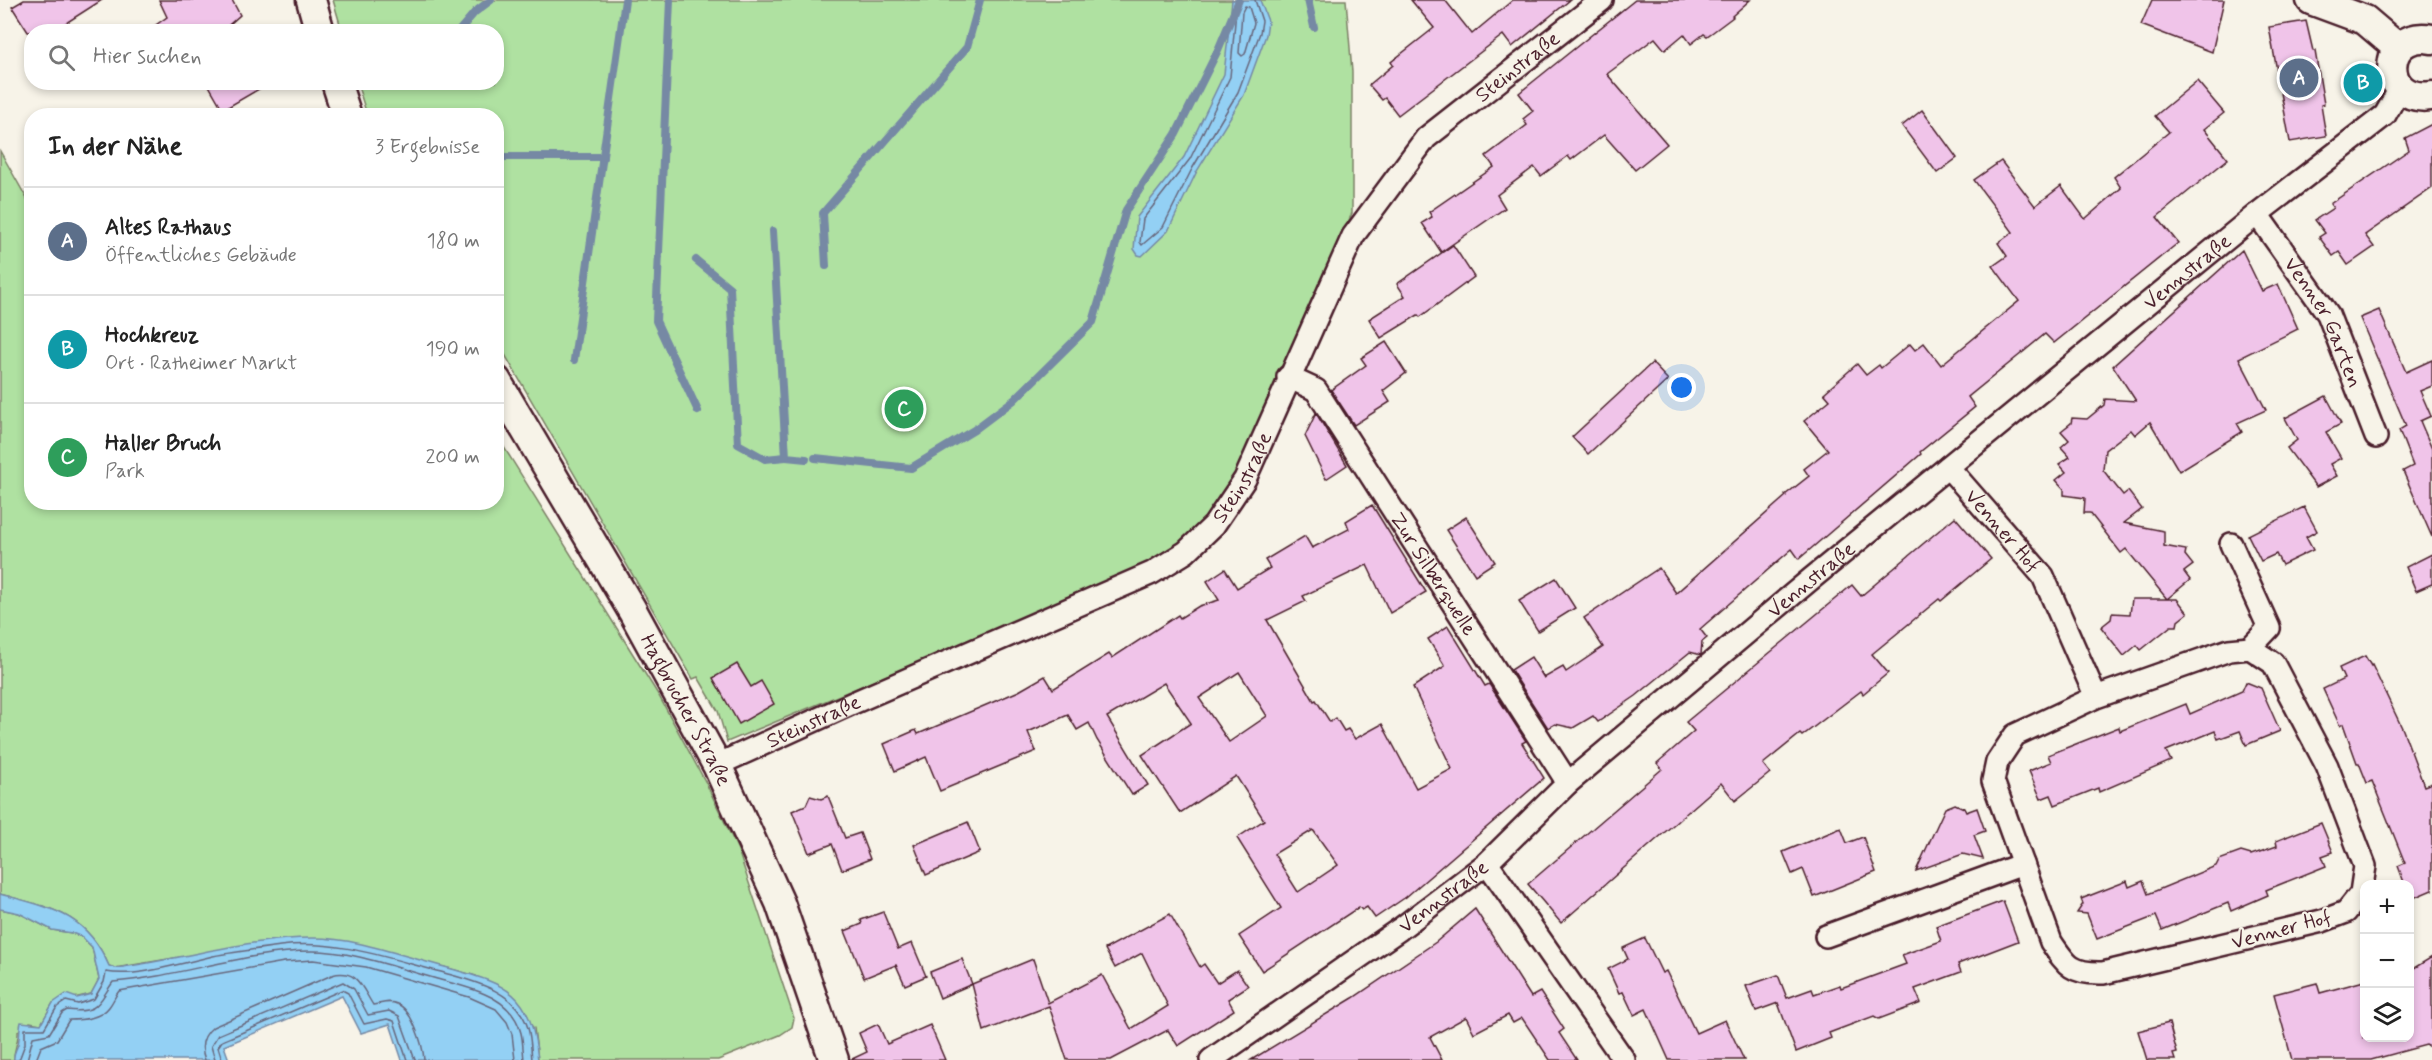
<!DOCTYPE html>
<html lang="de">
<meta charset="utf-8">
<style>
:root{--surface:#fff;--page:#f6f6f6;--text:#222;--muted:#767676;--line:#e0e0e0;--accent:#1f6fb2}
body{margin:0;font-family:Mynerve,sans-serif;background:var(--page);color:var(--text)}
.controls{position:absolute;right:18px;bottom:18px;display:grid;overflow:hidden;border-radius:12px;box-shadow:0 3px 9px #0003}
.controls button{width:54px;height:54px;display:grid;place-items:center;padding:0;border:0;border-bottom:2px solid var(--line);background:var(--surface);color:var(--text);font:30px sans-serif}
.you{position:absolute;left:1682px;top:388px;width:21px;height:21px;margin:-15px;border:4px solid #fff;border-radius:50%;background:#1a73e8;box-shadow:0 0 0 9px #1a73e833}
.badge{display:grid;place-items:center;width:39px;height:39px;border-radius:50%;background:var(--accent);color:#fff;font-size:20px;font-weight:700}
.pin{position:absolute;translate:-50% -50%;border:3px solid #fff;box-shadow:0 2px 6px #0006}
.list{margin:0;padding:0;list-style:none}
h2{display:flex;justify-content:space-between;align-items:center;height:78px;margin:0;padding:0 24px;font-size:26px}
h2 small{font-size:20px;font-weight:400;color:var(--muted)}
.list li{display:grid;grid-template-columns:39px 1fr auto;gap:18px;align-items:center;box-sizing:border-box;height:108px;padding:0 24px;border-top:2px solid var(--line)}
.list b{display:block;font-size:22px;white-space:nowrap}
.list p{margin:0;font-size:20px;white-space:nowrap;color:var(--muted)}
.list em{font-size:20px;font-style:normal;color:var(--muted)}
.icon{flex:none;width:33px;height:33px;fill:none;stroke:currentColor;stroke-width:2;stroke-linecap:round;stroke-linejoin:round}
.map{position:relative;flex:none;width:2432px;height:1060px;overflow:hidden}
.search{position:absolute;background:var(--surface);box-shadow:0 3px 9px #0003;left:24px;top:24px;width:480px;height:66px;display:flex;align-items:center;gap:15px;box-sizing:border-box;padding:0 21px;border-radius:24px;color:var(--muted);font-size:22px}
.panel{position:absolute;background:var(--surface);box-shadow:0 3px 9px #0003;left:24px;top:108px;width:480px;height:402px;border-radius:24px}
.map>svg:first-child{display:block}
.green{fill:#afe1a1;stroke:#7c8066;stroke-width:1.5}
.water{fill:#93d0f4;stroke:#7689a4;stroke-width:1.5}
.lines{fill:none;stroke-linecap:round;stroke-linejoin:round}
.shore{stroke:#67667b;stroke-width:1.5}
.stream{stroke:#7689a4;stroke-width:8}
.building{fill:#f0c4e9;stroke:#4a1f2b;stroke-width:1.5;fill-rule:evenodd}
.street-casing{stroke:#4a1f2b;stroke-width:26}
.secondary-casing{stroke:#4a1f2b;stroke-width:33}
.street{stroke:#f7f3e8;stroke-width:21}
.secondary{stroke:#f7f3e8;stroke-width:28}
.labels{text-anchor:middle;stroke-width:4.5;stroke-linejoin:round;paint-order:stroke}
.street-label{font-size:21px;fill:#4a1f2b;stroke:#f7f3e8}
</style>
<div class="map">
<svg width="2432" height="1060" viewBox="0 0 2432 1060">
<rect width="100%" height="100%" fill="#f7f3e8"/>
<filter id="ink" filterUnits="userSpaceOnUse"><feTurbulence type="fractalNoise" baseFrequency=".0167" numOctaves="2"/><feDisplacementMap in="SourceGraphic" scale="12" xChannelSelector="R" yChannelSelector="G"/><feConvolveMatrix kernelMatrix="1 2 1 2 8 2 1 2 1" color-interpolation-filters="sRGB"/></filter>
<g filter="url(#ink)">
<g class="green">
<polygon points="333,0 1346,0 1352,72 1352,213 1238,483 1181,553 727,742 718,711 698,677 693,679 497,341 496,116 367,115 357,83 496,82 496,32 342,31"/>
<path d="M 0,151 L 31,206 L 32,502 L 496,502 L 497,436 L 659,696 L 706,783 L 738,850 L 794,1018 L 792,1027 L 780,1035 L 718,1060 L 538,1060 L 534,1028 L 476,976 L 440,966 L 281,940 L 115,968 L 109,966 C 86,913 51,908 0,894 Z"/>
<path d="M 0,909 L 19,913 L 52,930 L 72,933 L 82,937 L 92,947 L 99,979 L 91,994 L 53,1003 L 41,1024 L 30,1022 L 18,1031 C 19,1043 13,1049 14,1060 L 0,1060 Z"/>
</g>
<g class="water">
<polygon points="1232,0 1260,0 1268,21 1266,35 1244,95 1197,171 1168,231 1142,256 1138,255 1134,249 1137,217 1184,157 1224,74"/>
<path d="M 0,894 C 51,908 86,913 109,966 L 115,968 C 180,960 246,938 313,938 C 357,938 399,955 441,966 C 504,984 531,988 538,1060 L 402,1060 L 390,1024 L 361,1033 L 342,996 L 224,1046 L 229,1060 L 14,1060 C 13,1053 16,1051 18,1044 C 20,1037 19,1029 21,1022 L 41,1024 L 53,1003 L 66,994 L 77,998 L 91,994 L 99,979 L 92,947 L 82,937 L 72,933 L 52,930 L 19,913 L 0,909 Z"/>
</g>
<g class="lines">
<g class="shore">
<polyline points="1237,0 1230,77 1190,159 1143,219 1140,242 1142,245 1163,227 1192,169 1238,92 1260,33 1262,21 1255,0"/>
<polygon points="1245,6 1249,7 1254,23 1245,54 1242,56 1239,53 1242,12"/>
<path d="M 19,1060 L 25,1044 L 25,1029 L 44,1029 L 57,1007 L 66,1001 L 78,1004 L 94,999 L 104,982 L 106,972 C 137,978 181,963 213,956 C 235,952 258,949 280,946 C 337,939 387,958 441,972 C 475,982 516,990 528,1028 C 531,1038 531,1050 532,1060"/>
<path d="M 27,1060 L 33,1037 L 49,1034 L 62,1013 L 67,1010 C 99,1014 98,1003 113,982 C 180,977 245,951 312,951 C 355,951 396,968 437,979 C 469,988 512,995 521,1033 C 523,1041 523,1051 524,1060"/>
<path d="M 36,1060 L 41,1047 L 57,1040 L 69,1020 C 82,1020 100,1019 109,1007 C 113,1002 115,996 119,991 L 284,962 L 313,960 L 366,967 L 469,997 L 496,1009 L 507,1022 L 512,1034 L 515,1060"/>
<path d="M 205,1060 C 200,1047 202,1036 213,1027 L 332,975 C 357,968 362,988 373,1005 C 381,1004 389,1000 397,1004 C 412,1009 423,1045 424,1060"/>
<polyline points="215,1060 211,1046 218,1035 343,982 354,989 368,1015 389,1011 399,1016 415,1060"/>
<polyline points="222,1060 218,1047 222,1041 342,990 348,993 364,1024 387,1019 394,1021 407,1060"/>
</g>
<g class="stream">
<polyline points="670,0 656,321 698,411"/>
<polyline points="1308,0 1314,27"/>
<polyline points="458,32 475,12 491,0"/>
<polyline points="496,157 603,157"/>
<polyline points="773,231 786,457 806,459"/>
<polyline points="696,260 730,288 738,444 765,459 786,457"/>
<polyline points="826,266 823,213 967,47 980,0"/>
<polyline points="574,360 625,0"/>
<polyline points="815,458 911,468 974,430 1014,400 1093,322 1126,210 1176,134 1218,50 1239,0"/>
</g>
</g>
<g class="building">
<polygon points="24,0 102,0 52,32 28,32 12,7"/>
<polygon points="159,0 232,0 240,15 221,32 146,32 167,17"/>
<polygon points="1411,0 1445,0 1472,34 1513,0 1570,0 1512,47 1503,35 1398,115 1385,98 1382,100 1369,85 1393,65 1391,62 1434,28"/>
<polygon points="1635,0 1750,0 1732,16 1733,17 1713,32 1707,36 1704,34 1691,44 1684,34 1665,50 1655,38 1607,74 1667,144 1635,170 1604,135 1571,160 1568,156 1541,176 1534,167 1497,195 1505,208 1441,252 1422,223 1432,217 1429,212 1494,167 1486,156 1527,125 1523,119 1533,111 1519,93"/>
<polygon points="2152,0 2224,0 2212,52 2141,25"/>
<polygon points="2306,21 2313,51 2315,51 2324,104 2321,105 2326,136 2290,142 2269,27"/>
<polygon points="2197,81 2224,113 2204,129 2228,159 2157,217 2178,243 2054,343 2045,334 2022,353 1968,397 1975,407 1920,452 1921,454 1799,559 1792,549 1700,629 1707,638 1702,642 1701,655 1690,652 1636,696 1598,722 1593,716 1573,728 1555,724 1548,728 1511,670 1531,657 1544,678 1563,667 1566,672 1603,647 1584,618 1659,568 1676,593 1786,496 1785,495 1809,476 1804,469 1828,450 1804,421 1830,400 1824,393 1857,364 1866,375 1879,365 1881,368 1910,344 1915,350 1924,343 1941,365 2019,301 1993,266 2007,256 1998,243 2013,232 1974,180 2001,161 2035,206 2061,186 2085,219 2121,188 2114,177 2169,132 2155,116"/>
<polygon points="207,82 271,82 223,110"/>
<polygon points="1922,110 1957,158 1937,173 1902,126"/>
<polygon points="2432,124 2432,188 2365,235 2374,247 2348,265 2339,252 2333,256 2319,237 2325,233 2315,220 2333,208 2330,204 2409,150 2405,138"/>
<polygon points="1453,245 1474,277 1420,317 1418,315 1381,338 1369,319 1405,296 1397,284"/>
<polygon points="2242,250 2262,291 2278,284 2298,329 2239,358 2266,410 2237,423 2242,432 2179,471 2150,422 2135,435 2131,430 2105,450 2103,470 2123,495 2128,491 2142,509 2124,523 2164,531 2164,546 2186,550 2185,555 2193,565 2184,572 2190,580 2167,599 2177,599 2188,613 2178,621 2177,626 2171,626 2141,650 2137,645 2124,656 2101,627 2111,619 2112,613 2130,614 2132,599 2167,599 2126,549 2121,553 2090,513 2084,513 2085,498 2064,495 2064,489 2056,480 2066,472 2059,464 2070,457 2061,447 2069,440 2061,431 2071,423 2072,418 2087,419 2104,405 2105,399 2136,401 2113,366"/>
<polygon points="2379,310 2406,372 2432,360 2432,386 2420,391 2431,416 2420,421 2432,449 2432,537 2403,471 2413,466 2399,430 2406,426 2360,318"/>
<polygon points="1386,342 1406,373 1383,391 1390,402 1354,425 1331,390 1366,365 1361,358"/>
<polygon points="1652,363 1668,380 1588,454 1572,437"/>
<polygon points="2326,396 2341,424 2326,432 2341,458 2330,464 2337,476 2316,487 2287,448 2297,440 2285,418"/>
<polygon points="1316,413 1347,465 1326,479 1305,436"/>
<path d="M 1372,505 L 1426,592 L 1390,613 L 1367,565 L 1303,596 L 1306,601 L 1267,620 L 1314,701 L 1316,700 L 1330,722 L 1336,718 L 1344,731 L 1348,729 L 1355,739 L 1382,724 L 1416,788 L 1452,769 L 1413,687 L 1445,666 L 1428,639 L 1448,626 L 1485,686 L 1489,684 L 1526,741 L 1522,743 L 1544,778 L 1406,897 L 1375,918 L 1367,907 L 1362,910 L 1359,907 L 1262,971 L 1239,936 L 1281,908 L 1237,838 L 1264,820 L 1236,776 L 1180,813 L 1142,755 L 1191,723 L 1164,683 L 1107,717 L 1148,785 L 1132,795 L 1097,740 L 1089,723 L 1077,730 L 1068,715 L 1028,732 L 1036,751 L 940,791 L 926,757 L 895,771 L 884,744 L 916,730 L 918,734 L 1019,691 L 1045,676 L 1053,689 L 1109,654 L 1112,658 L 1178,615 L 1180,618 L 1199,606 L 1219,600 L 1207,581 L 1225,569 L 1237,588 L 1270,568 L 1265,560 L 1305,536 L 1312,548 L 1349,529 L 1346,521 ZM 1239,672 L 1267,716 L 1229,742 L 1199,698 ZM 1313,830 L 1338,865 L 1298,892 L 1274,854 Z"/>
<polygon points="2304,507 2317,531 2306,537 2313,550 2282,565 2276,554 2261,561 2248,535"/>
<polygon points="1466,517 1495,562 1475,575 1446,530"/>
<polygon points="1955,517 1991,559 1941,601 1939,599 1872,654 1888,673 1863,694 1861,691 1802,736 1800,734 1763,764 1770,773 1735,801 1721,783 1561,923 1528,884 1662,769 1657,763 1694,731 1686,722 1852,585 1861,596"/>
<polygon points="2432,554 2432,584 2416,591 2406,567"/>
<polygon points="1556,578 1575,608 1538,631 1519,601"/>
<polygon points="2365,656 2371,666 2372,665 2403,730 2424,786 2432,783 2432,890 2411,899 2409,885 2405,885 2398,866 2405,863 2372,781 2367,783 2359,763 2357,763 2343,724 2340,726 2323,689 2344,679 2339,668"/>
<polygon points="737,664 751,687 761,681 774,704 739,724 713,678"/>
<polygon points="2246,682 2261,688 2280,731 2246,745 2240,731 2218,739 2215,731 2166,751 2171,761 2099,792 2098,788 2055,805 2051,795 2041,799 2029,771 2051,762 2048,755 2119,727 2120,731 2186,704 2190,714 2242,691"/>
<polygon points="810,796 821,799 828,796 845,838 860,833 870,859 842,870 832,844 809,853 792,811 806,805"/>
<polygon points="1955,804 1964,808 1966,812 1977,808 1985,831 1974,835 1983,859 1963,854 1916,871 1945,808"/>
<polygon points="968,822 980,852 926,875 914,845"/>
<polygon points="2321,823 2333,852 2322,856 2326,866 2266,890 2268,895 2231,911 2228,903 2162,930 2156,916 2097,939 2087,914 2077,913 2083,904 2081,899 2127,881 2129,887 2143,881 2148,894 2216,866 2219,860 2241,852 2251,855 2277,846 2276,841"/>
<polygon points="1841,828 1847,843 1863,837 1876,872 1814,897 1803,869 1792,874 1783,852"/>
<polygon points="2003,901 2018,941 1958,964 1961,972 1915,989 1921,1003 1879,1019 1874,1016 1829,1033 1831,1038 1796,1052 1778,1003 1756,1011 1746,986 1778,975 1787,998 1812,989 1814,994 1840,985 1841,988 1906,964 1902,955 1941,941 1936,926"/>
<polygon points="1475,909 1531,997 1540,992 1564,1029 1559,1033 1577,1060 1550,1060 1522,1018 1513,1023 1508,1015 1474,1033 1466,1017 1430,1037 1442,1060 1251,1060 1353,998 1436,942"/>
<polygon points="883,912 898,949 912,943 926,976 905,985 896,965 864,978 845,931 862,924 861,920"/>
<polygon points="1170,914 1200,967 1204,964 1217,983 1237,970 1248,986 1228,999 1234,1010 1178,1046 1168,1030 1111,1060 1067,1060 1049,1006 984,1031 972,984 1033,959 1048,1003 1102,975 1131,1029 1168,1006 1142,953 1115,968 1105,949"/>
<polygon points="1645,938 1662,973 1666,971 1696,1033 1725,1020 1744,1060 1669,1060 1646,1009 1634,1015 1623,992 1619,993 1608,969 1628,959 1623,948"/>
<polygon points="2432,957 2432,1048 2426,1045 2371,1060 2292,1060 2274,994 2317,983 2320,993 2364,981 2364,1038 2409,1038 2409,971"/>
<polygon points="962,959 972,984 940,998 930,972"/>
<polygon points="2169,1023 2177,1053 2173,1054 2175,1060 2147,1060 2138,1031"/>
<polygon points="878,1024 887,1044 930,1025 945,1060 850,1060 867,1052 859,1033"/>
</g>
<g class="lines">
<g class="street-casing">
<g id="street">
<path id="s1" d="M 2257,214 L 2328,314 L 2376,437"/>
<path id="s2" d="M 1288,377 L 1316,390 L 1568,783"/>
<path id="s3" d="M 1948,467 L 2043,576 L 2096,697 L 2229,650 L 2250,648 L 2273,663 L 2327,766 L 2365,866 L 2361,893 L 2346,912 L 2322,921 L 2103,973 C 2072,974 2067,966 2051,942 L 1993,781 L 1997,762 L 2015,735 L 2096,697"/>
<polyline points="2231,544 2269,628 2250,648"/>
<path id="s4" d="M 717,765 L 853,703 L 1152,573 L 1186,552 L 1214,525 L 1245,479 L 1353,236 L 1426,138 L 1602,0"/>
<polyline points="1487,863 1624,1060"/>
<polyline points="1826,936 2023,864"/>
<path id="s5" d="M 1211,1060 L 1400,929 L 1487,863 L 1568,783 L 1811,579 L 2257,214 L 2385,115 L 2400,88"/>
</g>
</g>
<g class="secondary-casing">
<g id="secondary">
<polyline points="311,0 320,32"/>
<polyline points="2311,0 2365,20 2398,48"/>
<path d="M 2432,39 C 2380,29 2378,104 2432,96"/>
<polyline points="336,82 347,116"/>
<path id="s6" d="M 496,380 L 632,610 L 717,765 L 780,903 L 834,1060"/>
</g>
</g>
<use href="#street" class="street"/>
<use href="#secondary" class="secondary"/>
</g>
</g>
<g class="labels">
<g class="street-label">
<text dy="7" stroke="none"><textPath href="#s4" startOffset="1114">Steinstraße</textPath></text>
<text dy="7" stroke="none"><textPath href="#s5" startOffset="1256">Vennstraße</textPath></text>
<text dy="7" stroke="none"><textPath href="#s1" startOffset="128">Venner Garten</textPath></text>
<text dy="7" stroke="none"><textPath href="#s4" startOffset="610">Steinstraße</textPath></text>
<text dy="7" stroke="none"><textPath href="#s3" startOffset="84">Venner Hof</textPath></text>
<text dy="7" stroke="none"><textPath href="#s2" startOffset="249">Zur Silberquelle</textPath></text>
<text dy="7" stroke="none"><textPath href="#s5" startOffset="770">Vennstraße</textPath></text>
<text dy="7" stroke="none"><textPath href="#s6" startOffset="381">Hagbrucher Straße</textPath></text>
<text dy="7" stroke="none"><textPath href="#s4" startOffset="106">Steinstraße</textPath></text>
<text dy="7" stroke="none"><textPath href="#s5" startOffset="284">Vennstraße</textPath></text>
<text transform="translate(2281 929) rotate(-15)" y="7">Venner Hof</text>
</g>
</g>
</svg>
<div class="controls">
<button>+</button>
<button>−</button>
<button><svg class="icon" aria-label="layers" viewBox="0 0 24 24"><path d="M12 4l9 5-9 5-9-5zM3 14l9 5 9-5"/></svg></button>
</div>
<div class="you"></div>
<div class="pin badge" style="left:2299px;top:78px;background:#5c6f8a">A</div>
<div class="pin badge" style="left:2363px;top:83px;background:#0f9aa8">B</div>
<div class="pin badge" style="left:904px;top:409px;background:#2e9e5b">C</div>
<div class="search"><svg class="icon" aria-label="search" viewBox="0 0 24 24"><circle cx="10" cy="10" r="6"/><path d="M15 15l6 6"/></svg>Hier suchen</div>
<section class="panel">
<h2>In der Nähe<small>3 Ergebnisse</small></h2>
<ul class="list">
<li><span class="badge" style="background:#5c6f8a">A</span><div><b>Altes Rathaus</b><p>Öffentliches Gebäude</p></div><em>180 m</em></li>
<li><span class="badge" style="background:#0f9aa8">B</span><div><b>Hochkreuz</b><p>Ort · Ratheimer Markt</p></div><em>190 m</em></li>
<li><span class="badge" style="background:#2e9e5b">C</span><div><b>Haller Bruch</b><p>Park</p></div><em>200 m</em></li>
</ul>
</section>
</div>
